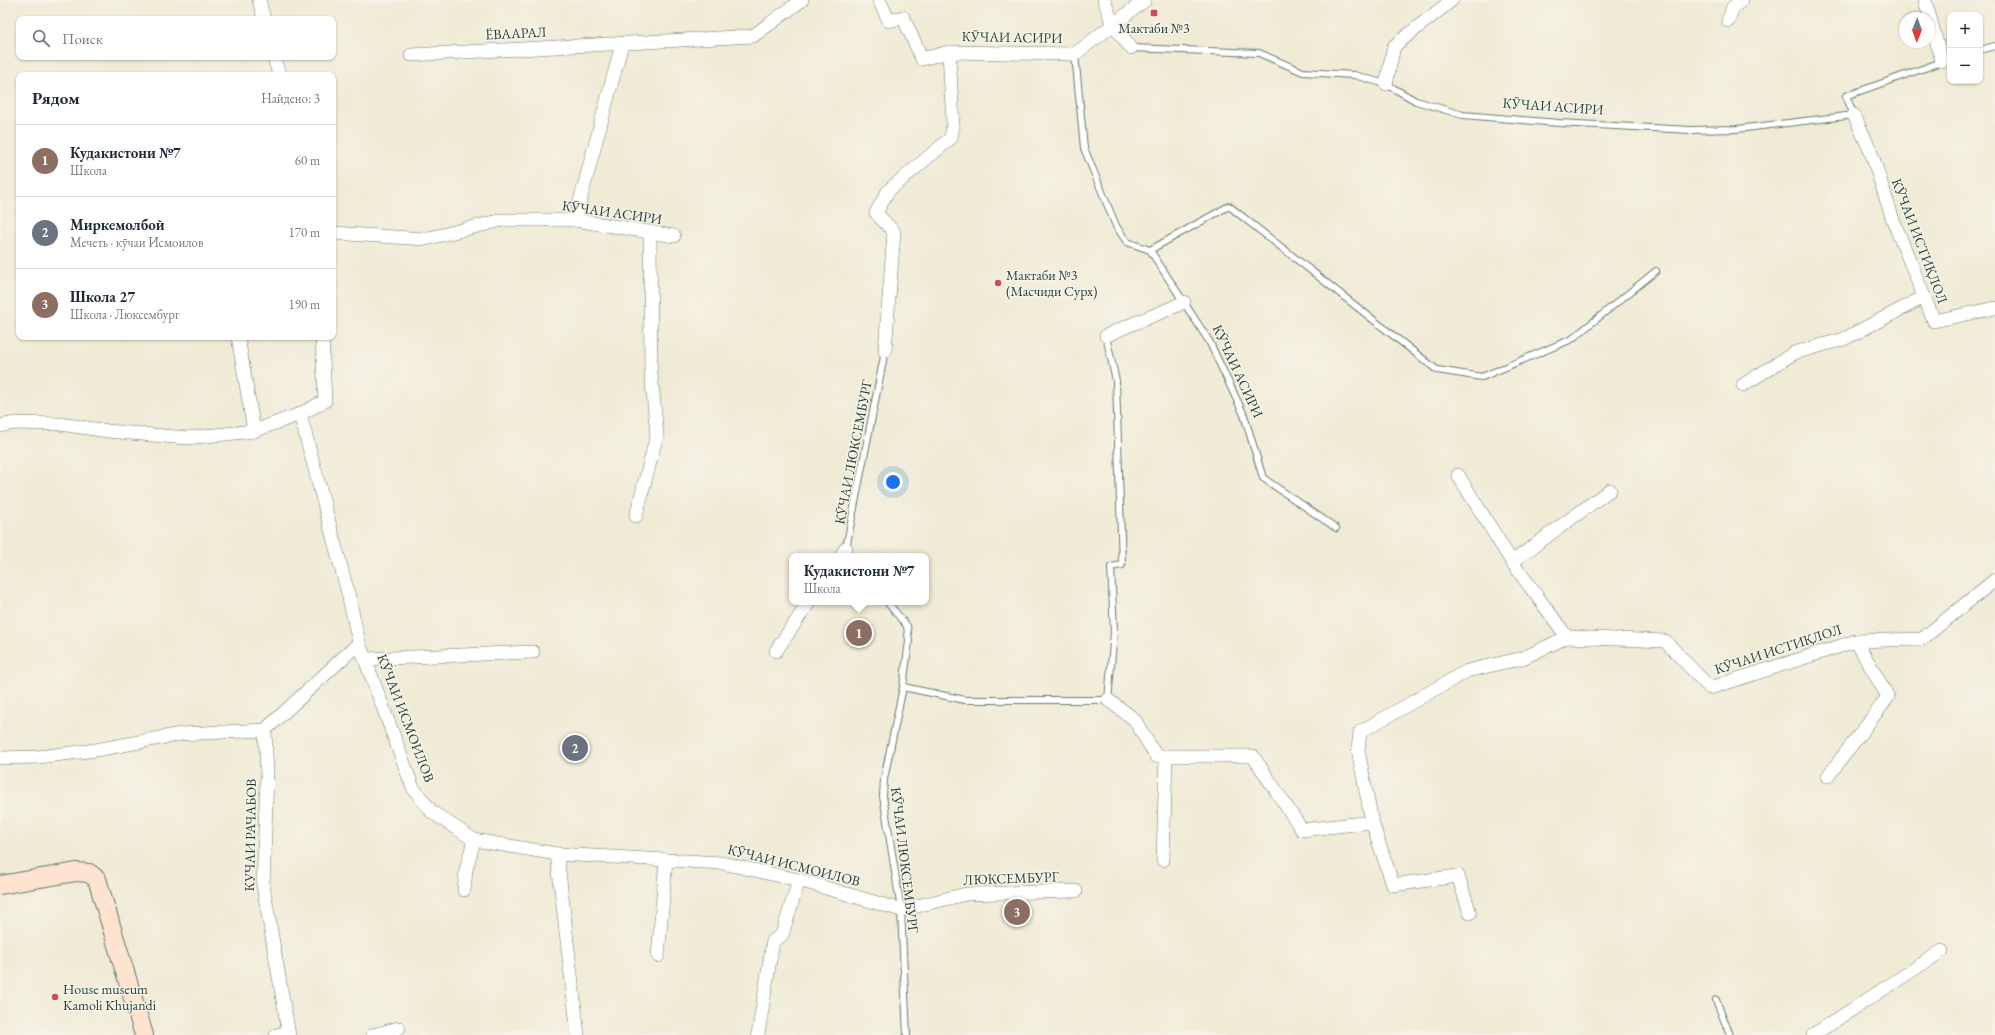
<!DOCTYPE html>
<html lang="ru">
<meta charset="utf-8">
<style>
:root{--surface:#fff;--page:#f2f2f3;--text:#1f2937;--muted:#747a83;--line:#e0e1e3;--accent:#b45309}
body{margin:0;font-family:"EB Garamond",serif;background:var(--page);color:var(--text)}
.controls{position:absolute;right:12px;top:12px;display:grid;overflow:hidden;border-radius:8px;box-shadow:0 1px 3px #0004}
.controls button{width:36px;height:36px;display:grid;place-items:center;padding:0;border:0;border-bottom:1px solid var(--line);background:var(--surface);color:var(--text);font:20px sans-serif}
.compass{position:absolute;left:1899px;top:12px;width:36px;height:36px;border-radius:50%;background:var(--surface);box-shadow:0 1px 3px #0004;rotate:181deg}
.you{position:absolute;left:893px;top:482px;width:14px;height:14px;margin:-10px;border:3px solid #fff;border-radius:50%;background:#1a73e8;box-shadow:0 0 0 6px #1a73e833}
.badge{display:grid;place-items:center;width:26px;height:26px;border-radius:50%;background:var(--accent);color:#fff;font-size:13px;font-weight:700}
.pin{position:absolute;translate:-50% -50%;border:2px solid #fff;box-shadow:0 1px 4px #0006}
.popup{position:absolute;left:789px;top:553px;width:140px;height:52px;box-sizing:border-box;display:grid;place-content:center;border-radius:8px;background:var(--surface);filter:drop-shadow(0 1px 3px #0005);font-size:13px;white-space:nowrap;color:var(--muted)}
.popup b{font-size:15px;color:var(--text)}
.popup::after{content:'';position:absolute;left:50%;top:100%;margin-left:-8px;border:8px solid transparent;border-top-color:var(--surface)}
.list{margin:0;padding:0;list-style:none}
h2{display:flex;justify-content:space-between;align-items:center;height:52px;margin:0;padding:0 16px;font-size:17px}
h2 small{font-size:13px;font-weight:400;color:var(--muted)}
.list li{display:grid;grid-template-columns:26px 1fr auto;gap:12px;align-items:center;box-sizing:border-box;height:72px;padding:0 16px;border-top:1px solid var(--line)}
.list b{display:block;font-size:15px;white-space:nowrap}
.list p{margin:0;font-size:13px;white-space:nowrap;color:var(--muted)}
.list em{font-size:13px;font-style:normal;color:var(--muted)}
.icon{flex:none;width:22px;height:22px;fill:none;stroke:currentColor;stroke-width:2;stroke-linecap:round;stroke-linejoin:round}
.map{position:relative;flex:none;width:1995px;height:1035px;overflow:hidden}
.search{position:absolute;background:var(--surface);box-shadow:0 1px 3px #0004;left:16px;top:16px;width:320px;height:44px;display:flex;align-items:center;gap:10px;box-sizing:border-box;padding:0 14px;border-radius:8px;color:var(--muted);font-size:15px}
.panel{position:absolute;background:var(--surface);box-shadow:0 1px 3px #0004;left:16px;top:72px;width:320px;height:268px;border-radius:8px}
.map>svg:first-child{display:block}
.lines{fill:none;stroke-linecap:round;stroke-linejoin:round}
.lane-casing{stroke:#687a6c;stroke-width:8}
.street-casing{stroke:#687a6c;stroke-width:14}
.secondary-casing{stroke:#687a6c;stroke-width:20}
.lane{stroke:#fff;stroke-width:6}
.street{stroke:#fff;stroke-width:13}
.secondary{stroke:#fee3d1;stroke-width:18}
.poi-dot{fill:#d1495b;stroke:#f7f3e8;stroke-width:1.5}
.labels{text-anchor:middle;stroke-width:3;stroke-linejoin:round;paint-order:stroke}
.poi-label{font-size:14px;fill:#1f3d34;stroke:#f7f3e8;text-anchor:start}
.street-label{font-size:14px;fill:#1f3d34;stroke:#f7f3e8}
</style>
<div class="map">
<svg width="1995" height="1035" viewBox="0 0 1995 1035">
<rect width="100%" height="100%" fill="#f7f3e8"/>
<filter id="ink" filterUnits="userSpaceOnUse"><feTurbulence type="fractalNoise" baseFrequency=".025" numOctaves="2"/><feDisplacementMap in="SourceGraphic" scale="8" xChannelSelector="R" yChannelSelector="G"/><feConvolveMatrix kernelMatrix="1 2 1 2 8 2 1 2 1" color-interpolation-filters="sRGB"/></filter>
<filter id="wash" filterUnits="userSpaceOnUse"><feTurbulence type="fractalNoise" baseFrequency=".012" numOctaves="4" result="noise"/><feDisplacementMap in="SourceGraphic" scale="16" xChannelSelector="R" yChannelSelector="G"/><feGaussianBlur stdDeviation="0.9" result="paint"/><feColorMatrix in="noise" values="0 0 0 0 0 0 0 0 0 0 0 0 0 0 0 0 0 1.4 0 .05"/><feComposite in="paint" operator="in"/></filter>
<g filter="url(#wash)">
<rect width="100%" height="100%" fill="#f0ebd5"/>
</g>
<g filter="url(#ink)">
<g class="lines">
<g class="lane-casing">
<g id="lane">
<polyline points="1131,48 1259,53 1303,72 1354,75 1386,84 1416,101 1463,115 1559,123 1690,130 1737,129 1854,115 1846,96 1950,59"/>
<polyline points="1980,50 1995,46"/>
<polyline points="1075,54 1084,148 1116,226 1127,242 1150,250 1209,341 1244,415 1263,478 1336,528"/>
<polyline points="1150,250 1229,206 1437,370 1482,377 1572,339 1656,271"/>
<polyline points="850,556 846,548 885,351"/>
<polyline points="887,602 907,626 909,641 903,687 884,779 883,796 901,910 907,1035"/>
<polyline points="903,687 965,700 1108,700 1114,632 1111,567 1122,565 1116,381 1106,336"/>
<polyline points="1716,1000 1730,1035"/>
</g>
</g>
<g class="street-casing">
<g id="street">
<polyline points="259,0 264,19"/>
<polyline points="879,0 889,21 903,17 922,59 949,52"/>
<polyline points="1104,0 1113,25 1131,48"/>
<polyline points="1925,0 1942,61"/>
<polyline points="1728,21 1733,7 1742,0"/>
<polyline points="411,55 753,36 802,0"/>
<polyline points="274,57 279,75"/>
<polyline points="1386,84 1394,46 1452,0"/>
<polyline points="1854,115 1871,152 1893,220 1934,321 1995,308"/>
<polyline points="575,220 622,44"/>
<polyline points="333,233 425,239 503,220 575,220 674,236"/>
<path d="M 1106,336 C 1131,323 1158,315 1184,302"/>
<polyline points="238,337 254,431"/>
<polyline points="322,337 325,401 300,414 348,593 359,643 413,788 432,812 474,840 557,854 722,863 799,880 901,910 966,894 1076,891"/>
<polyline points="885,351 894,232 876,213 888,191 951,138 953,125 949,52 1075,54 1145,0"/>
<polyline points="1743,385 1794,353 1844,339 1924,297"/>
<polyline points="0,426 14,423 60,424 108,431 186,438 254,431 300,414"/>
<polyline points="1458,475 1512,562"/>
<polyline points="636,516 657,435 651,373 650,233"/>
<polyline points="841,556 846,548"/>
<polyline points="1567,637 1512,562 1610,490"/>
<polyline points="776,651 809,602"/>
<polyline points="365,659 533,652"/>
<polyline points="1108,700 1134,719 1156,756 1253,756 1302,830 1372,822 1358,750 1360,732 1467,671 1523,658 1567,637 1665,641 1710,688 1856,641 1922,639 1995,580"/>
<polyline points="265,730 267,776 263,885 289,1035"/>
<polyline points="0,758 38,757 96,750 181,734 265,730 359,643"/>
<polyline points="1828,776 1888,697 1856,641"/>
<polyline points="1372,822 1393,885 1458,876 1470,913"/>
<polyline points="557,854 578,1035"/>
<polyline points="1163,860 1166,756"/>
<polyline points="464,890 466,870 474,840"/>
<polyline points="658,956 666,860"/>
<polyline points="276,1035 288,1032"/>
<polyline points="373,1035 399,1028"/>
<polyline points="758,1035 773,941 782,935 799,880"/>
<polyline points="1813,1035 1942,951"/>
</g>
</g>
<g class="secondary-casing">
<polyline id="secondary" points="0,885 76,872 89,873 97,879 144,1035"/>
</g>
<use href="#lane" class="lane"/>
<use href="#street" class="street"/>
<use href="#secondary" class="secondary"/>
</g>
</g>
<g class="poi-dot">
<rect x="1150" y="9" width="8" height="8" rx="2"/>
<circle cx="998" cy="283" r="4"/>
<circle cx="55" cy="997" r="4"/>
</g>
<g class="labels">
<g class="poi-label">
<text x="1154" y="33" text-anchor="middle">Мактаби №3</text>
<text x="1006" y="280">Мактаби №3<tspan x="1006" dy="16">(Масчиди Сурх)</tspan></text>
<text x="63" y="994">House museum<tspan x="63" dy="16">Kamoli Khujandi</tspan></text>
</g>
<g class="street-label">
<text transform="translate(516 33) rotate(-3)" y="5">ЁВААРАЛ</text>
<text transform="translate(1012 37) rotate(1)" y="5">КӮЧАИ АСИРИ</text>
<text transform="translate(1553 106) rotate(4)" y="5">КӮЧАИ АСИРИ</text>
<text transform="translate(612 212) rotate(8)" y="5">КӮЧАИ АСИРИ</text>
<text transform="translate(1920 241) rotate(69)" y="5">КӮЧАИ ИСТИҚЛОЛ</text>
<text transform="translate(1238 371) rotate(65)" y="5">КӮЧАИ АСИРИ</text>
<text transform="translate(853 452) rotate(-79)" y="5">КӮЧАИ ЛЮКСЕМБУРГ</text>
<text transform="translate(1778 649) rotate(-18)" y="5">КӮЧАИ ИСТИҚЛОЛ</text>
<text transform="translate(406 718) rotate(69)" y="5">КӮЧАИ ИСМОИЛОВ</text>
<text transform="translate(250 835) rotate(-89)" y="5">КУЧАИ РАЧАБОВ</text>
<text transform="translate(905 860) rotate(83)" y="5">КӮЧАИ ЛЮКСЕМБУРГ</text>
<text transform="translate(794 865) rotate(14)" y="5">КӮЧАИ ИСМОИЛОВ</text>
<text transform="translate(1011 878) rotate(-2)" y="5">ЛЮКСЕМБУРГ</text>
</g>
</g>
</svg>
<div class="controls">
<button>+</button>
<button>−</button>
</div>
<svg class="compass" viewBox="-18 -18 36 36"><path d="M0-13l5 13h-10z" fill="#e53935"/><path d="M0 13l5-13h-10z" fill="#747a83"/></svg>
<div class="you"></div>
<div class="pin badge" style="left:859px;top:633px;background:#8d6e63">1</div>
<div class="popup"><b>Кудакистони №7</b>Школа</div>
<div class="pin badge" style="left:575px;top:748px;background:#6b7280">2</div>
<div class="pin badge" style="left:1017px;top:912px;background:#8d6e63">3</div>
<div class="search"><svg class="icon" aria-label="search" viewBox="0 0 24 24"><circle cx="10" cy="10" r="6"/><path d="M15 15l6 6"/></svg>Поиск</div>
<section class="panel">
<h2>Рядом<small>Найдено: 3</small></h2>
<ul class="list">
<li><span class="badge" style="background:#8d6e63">1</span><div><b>Кудакистони №7</b><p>Школа</p></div><em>60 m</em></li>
<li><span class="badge" style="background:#6b7280">2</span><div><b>Миркемолбой</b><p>Мечеть · кӯчаи Исмоилов</p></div><em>170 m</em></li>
<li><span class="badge" style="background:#8d6e63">3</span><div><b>Школа 27</b><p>Школа · Люксембург</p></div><em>190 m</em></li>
</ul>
</section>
</div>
